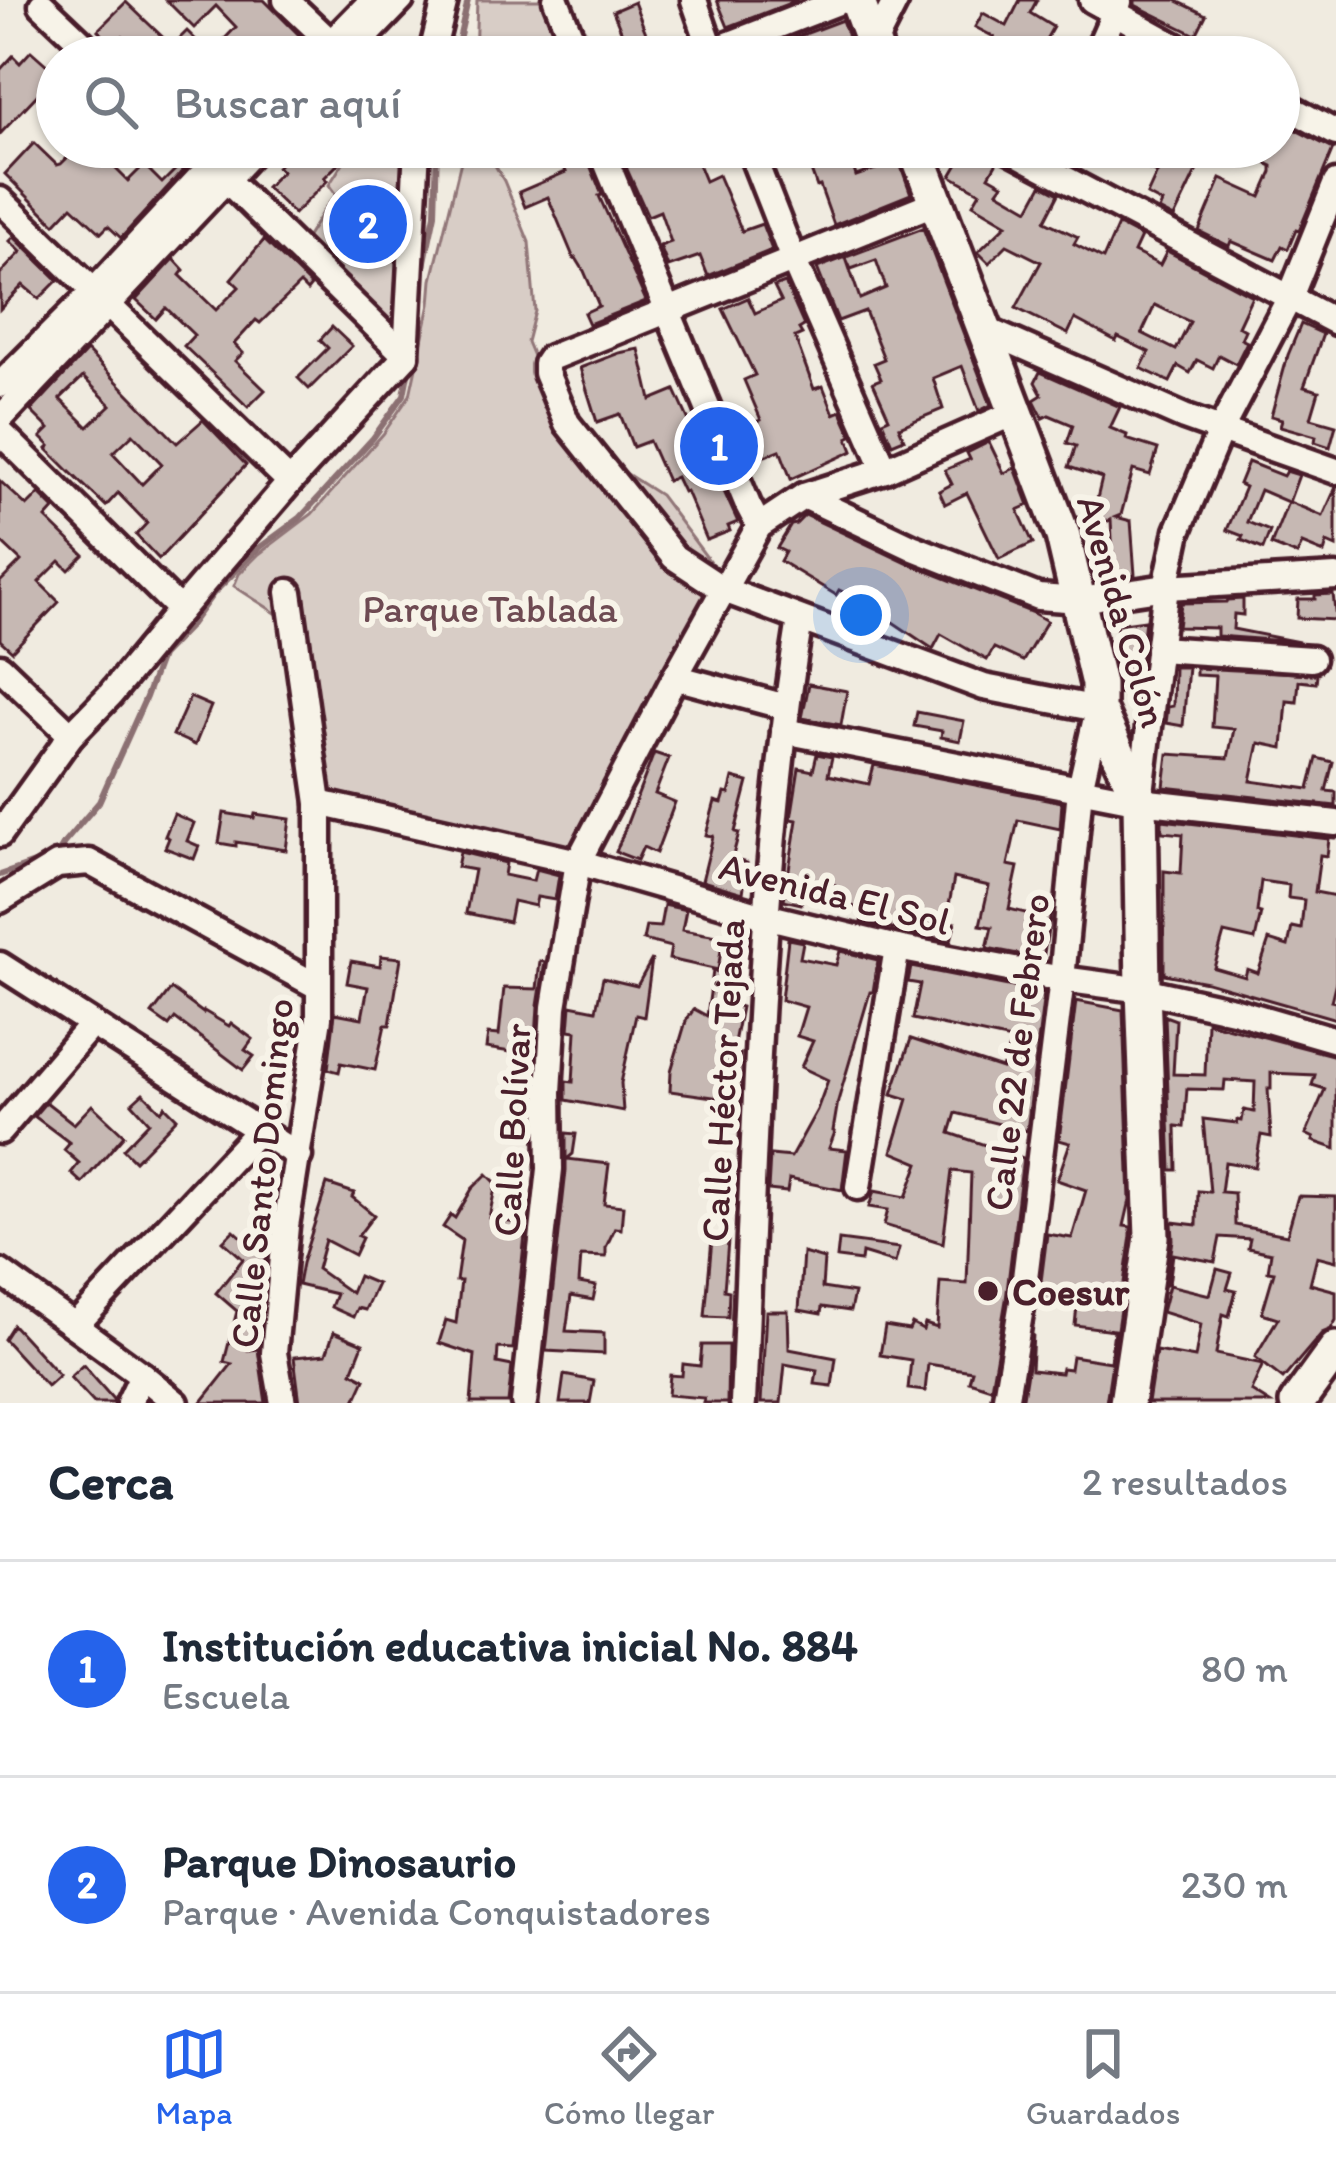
<!DOCTYPE html>
<html lang="es">
<meta charset="utf-8">
<style>
:root{--surface:#fff;--page:#f2f2f3;--text:#1f2937;--muted:#747a83;--line:#e0e1e3;--accent:#2563eb}
body{margin:0;font-family:Itim,sans-serif;background:var(--page);color:var(--text)}
.you{position:absolute;left:861px;top:615px;width:42px;height:42px;margin:-30px;border:9px solid #fff;border-radius:50%;background:#1a73e8;box-shadow:0 0 0 18px #1a73e833}
.badge{display:grid;place-items:center;width:78px;height:78px;border-radius:50%;background:var(--accent);color:#fff;font-size:39px;font-weight:700}
.pin{position:absolute;translate:-50% -50%;border:6px solid #fff;box-shadow:0 3px 12px #0006}
.list{margin:0;padding:0;list-style:none}
h2{display:flex;justify-content:space-between;align-items:center;height:156px;margin:0;padding:0 48px;font-size:51px}
h2 small{font-size:39px;font-weight:400;color:var(--muted)}
.list li{display:grid;grid-template-columns:78px 1fr auto;gap:36px;align-items:center;box-sizing:border-box;height:216px;padding:0 48px;border-top:3px solid var(--line)}
.list b{display:block;font-size:45px;white-space:nowrap}
.list p{margin:0;font-size:39px;white-space:nowrap;color:var(--muted)}
.list em{font-size:39px;font-style:normal;color:var(--muted)}
.icon{flex:none;width:66px;height:66px;fill:none;stroke:currentColor;stroke-width:2;stroke-linecap:round;stroke-linejoin:round}
.map{position:relative;flex:none;width:1336px;height:1403px;overflow:hidden}
.search{position:absolute;background:var(--surface);box-shadow:0 3px 9px #0004;left:36px;right:36px;top:36px;height:132px;display:flex;align-items:center;gap:30px;box-sizing:border-box;padding:0 42px;border-radius:66px;color:var(--muted);font-size:45px}
.sheet{height:588px;background:var(--surface)}
nav{display:flex;justify-content:space-around;align-items:center;box-sizing:border-box;height:168px;border-top:3px solid var(--line);background:var(--surface);font-size:33px;color:var(--muted)}
nav a{display:grid;justify-items:center;gap:6px}
nav .on{color:var(--accent)}
.map>svg:first-child{display:block}
.green{fill:#d8cdc6;stroke:#917678;stroke-width:3}
.lines{fill:none;stroke-linecap:round;stroke-linejoin:round}
.stream{stroke:#8b6f72;stroke-width:6}
.building{fill:#c6b8b3;stroke:#4a1f2b;stroke-width:3;fill-rule:evenodd}
.minor-casing{stroke:#4a1f2b;stroke-width:33}
.major-casing{stroke:#4a1f2b;stroke-width:42}
.minor{stroke:#f7f3e8;stroke-width:24}
.major{stroke:#f7f3e8;stroke-width:33}
.poi-dot{fill:#4a1f2b;stroke:#f7f3e8;stroke-width:4.5}
.labels{text-anchor:middle;stroke-width:12;stroke-linejoin:round;paint-order:stroke}
.park-label{font-size:39px;fill:#6e4a52;stroke:#f7f3e8}
.street-label{font-size:39px;fill:#4a1f2b;stroke:#f7f3e8}
.poi-label{font-size:39px;font-weight:bold;fill:#4a1f2b;stroke:#f7f3e8;text-anchor:start}
</style>
<div class="map">
<svg width="1336" height="1403" viewBox="0 0 1336 1403">
<rect width="100%" height="100%" fill="#f0ebe0"/>
<filter id="ink" filterUnits="userSpaceOnUse"><feTurbulence type="fractalNoise" baseFrequency=".00833" numOctaves="2"/><feDisplacementMap in="SourceGraphic" scale="24" xChannelSelector="R" yChannelSelector="G"/><feConvolveMatrix kernelMatrix="1 2 1 2 8 2 1 2 1" color-interpolation-filters="sRGB"/></filter>
<g filter="url(#ink)">
<g class="green">
<polygon points="477,0 555,0 576,57 475,57"/>
<polygon points="353,147 408,147 399,331 305,240 325,208 336,195 329,185"/>
<polygon points="479,159 492,160 504,181 529,242 535,311 527,342 559,418 592,437 624,472 660,495 717,571 727,594 574,854 328,793 288,621 234,586 239,574 259,554 312,514 383,434 410,395 430,304 432,280 461,161"/>
</g>
<g class="lines">
<g class="stream">
<polyline points="455,57 468,0"/>
<polyline points="421,280 435,214 437,147"/>
<polyline points="0,875 57,855 64,843 99,802 146,697 161,656 189,627 213,594 259,548 300,518 373,438 404,395 410,364"/>
</g>
</g>
<g class="building">
<polygon points="166,0 264,0 307,43 301,57 151,57 135,40 131,44 123,36 114,46 98,30 126,2 172,46 187,31 210,54 236,27 216,6 194,28"/>
<polygon points="717,0 798,0 728,27"/>
<polygon points="1020,0 1037,0 1030,13 1053,27 1036,57 980,57 994,37 975,27 983,13 1007,26"/>
<polygon points="1135,0 1175,0 1206,15 1196,35 1135,5"/>
<polygon points="634,2 644,28 656,57 632,57 613,11"/>
<polygon points="842,20 853,51 837,57 801,57 794,38"/>
<polygon points="31,51 57,74 0,134 0,70 13,56 20,63"/>
<polygon points="1290,127 1333,149 1299,231 1296,230 1288,249 1282,246 1275,260 1231,241 1229,246 1199,231 1221,179 1261,197 1272,172 1272,166 1230,147 1279,147 1279,134 1285,137"/>
<polygon points="34,143 57,165 61,164 78,147 119,147 107,160 128,181 144,165 162,183 184,161 188,165 121,238 108,226 101,233 72,206 55,224 5,174"/>
<polygon points="273,147 355,147 324,178 327,181 294,214 266,187 282,171 277,167 284,159"/>
<polygon points="648,147 691,147 705,181 718,175 742,231 762,224 772,250 708,276 700,256 668,267 660,246 671,242 660,211 648,216 626,167 652,156"/>
<polygon points="772,147 845,147 849,164 852,163 856,176 887,165 881,150 894,147 911,194 834,225 820,186 817,187 808,162 800,165 798,158 778,164"/>
<path d="M 968,147 L 974,147 L 997,162 L 989,176 L 1003,184 L 998,191 L 1029,209 L 1042,185 L 1059,194 L 1045,221 L 1078,237 L 1074,244 L 1103,259 L 1118,225 L 1141,237 L 1134,252 L 1160,265 L 1167,251 L 1252,296 L 1238,326 L 1245,330 L 1241,339 L 1247,342 L 1236,364 L 1219,355 L 1213,368 L 1197,360 L 1190,373 L 1178,366 L 1170,382 L 1141,368 L 1149,352 L 1118,337 L 1116,341 L 1075,319 L 1068,334 L 1016,308 L 1041,262 L 1007,245 L 989,263 L 978,252 L 1007,224 L 973,204 L 980,192 L 951,176 ZM 1155,305 L 1190,322 L 1176,350 L 1142,333 Z"/>
<polygon points="1096,147 1208,147 1174,218 1159,210 1162,203 1147,195 1157,173"/>
<polygon points="584,150 602,195 599,196 646,301 589,324 584,313 599,306 584,271 576,258 574,259 548,197 525,207 519,192 566,172 561,159"/>
<path d="M 923,228 L 991,405 L 979,411 L 962,366 L 933,378 L 943,409 L 899,427 L 904,439 L 892,444 L 882,421 L 889,418 L 873,382 L 881,379 L 874,363 L 884,359 L 865,311 L 838,321 L 817,268 ZM 846,258 L 851,269 L 876,260 L 886,288 L 860,299 Z"/>
<polygon points="14,237 58,280 39,299 23,285 0,309 0,274 21,252 10,241"/>
<polygon points="264,240 311,286 307,291 300,284 260,323 256,320 234,344 243,353 235,361 265,390 248,407 184,346 194,335 166,308 156,319 136,300 174,259 184,270 180,275 216,310 239,287 231,279"/>
<polygon points="785,283 804,326 799,329 802,334 795,337 814,389 823,386 834,414 841,411 852,436 848,438 853,451 791,479 780,450 750,462 738,429 761,420 744,380 755,375 723,309 748,298 755,313 781,301 774,287"/>
<polygon points="1301,324 1323,334 1304,387 1319,391 1311,418 1336,425 1330,447 1315,442 1316,436 1280,426 1282,419 1271,416 1288,355"/>
<polygon points="332,327 352,346 309,389 298,378 328,348 320,340"/>
<polygon points="639,349 651,400 675,390 690,423 695,421 702,436 699,437 738,522 728,526 730,531 707,540 686,491 683,492 676,477 667,481 649,441 633,447 620,414 597,422 580,368 619,353"/>
<path d="M 87,351 L 177,443 L 203,420 L 246,465 L 159,559 L 136,535 L 147,523 L 118,493 L 106,506 L 68,470 L 47,449 L 50,446 L 41,437 L 49,429 L 31,411 ZM 83,377 L 111,405 L 88,427 L 60,399 ZM 133,434 L 162,464 L 142,484 L 113,453 Z"/>
<polygon points="1040,372 1120,407 1110,428 1127,435 1126,439 1158,449 1150,475 1133,470 1121,515 1116,517 1131,521 1135,575 1114,576 1111,520 1090,528 1102,478 1069,467 1076,446 1067,443 1073,425 1049,415 1043,418 1034,400 1042,395 1035,382"/>
<polygon points="989,442 1004,473 1015,468 1029,505 1018,510 1033,543 999,559 967,493 945,504 939,491 952,484 945,470 970,459 967,453"/>
<polygon points="1248,462 1283,476 1286,471 1299,475 1289,502 1323,516 1336,487 1336,547 1327,543 1324,553 1302,544 1297,555 1271,545 1288,502 1260,490 1247,522 1270,531 1263,549 1241,540 1243,536 1227,530 1245,487 1239,484"/>
<polygon points="0,481 27,506 39,494 54,509 46,518 84,555 69,570 60,561 39,582 59,602 12,651 0,640 0,582 21,561 0,541"/>
<polygon points="805,515 907,563 1033,613 1047,621 1023,661 994,648 987,660 941,634 933,649 863,602 839,590 836,595 780,561 785,552 777,548 791,525 796,524"/>
<polygon points="1333,594 1336,620 1297,618 1298,599 1315,599 1315,595"/>
<polygon points="1243,599 1243,615 1234,614 1233,629 1299,642 1217,636 1217,628 1178,627 1181,603 1226,602 1227,600"/>
<polygon points="1145,620 1137,691 1119,693 1110,641 1118,640 1116,624"/>
<polygon points="1174,667 1188,667 1183,726 1166,723 1168,707 1173,706"/>
<polygon points="1196,668 1317,674 1316,683 1299,681 1297,702 1287,701 1283,748 1259,743 1251,781 1309,789 1317,758 1333,762 1326,791 1336,792 1336,806 1164,787 1168,754 1228,758 1234,729 1212,727 1215,676 1196,675"/>
<polygon points="809,684 847,691 841,725 802,718"/>
<polygon points="190,697 211,706 195,745 173,735"/>
<polygon points="917,712 964,721 960,741 941,737 942,731 914,726"/>
<polygon points="654,753 669,758 655,794 675,802 656,853 643,847 637,860 616,852"/>
<polygon points="817,754 832,757 828,775 869,784 874,765 1062,802 1060,829 1018,820 1008,865 1018,867 1009,909 1037,916 1041,899 1053,901 1043,959 987,948 992,927 980,925 989,886 954,878 946,921 955,923 951,941 861,922 864,909 832,902 835,885 807,879 801,904 784,900 797,820 791,819 799,768 813,771"/>
<polygon points="733,778 748,782 735,832 739,833 732,859 747,863 743,893 702,881 713,836 706,835 715,801 722,803 725,793 729,794"/>
<polygon points="224,813 254,818 255,814 290,819 286,850 236,842 236,846 219,843"/>
<polygon points="174,814 194,823 187,841 199,846 194,859 165,848 169,838 165,836"/>
<path d="M 1162,820 L 1329,839 L 1327,856 L 1320,855 L 1315,892 L 1336,896 L 1336,981 L 1331,1001 L 1336,1002 L 1336,1019 L 1207,982 L 1164,974 L 1164,871 L 1181,873 L 1183,834 L 1162,832 ZM 1261,881 L 1289,885 L 1288,898 L 1304,900 L 1301,929 L 1292,927 L 1288,946 L 1269,940 L 1258,973 L 1247,969 L 1245,977 L 1214,968 L 1224,933 L 1255,940 L 1261,913 L 1257,912 Z"/>
<polygon points="460,852 506,863 504,875 533,881 536,869 559,875 555,900 537,897 535,906 513,901 509,922 466,913 474,870 457,867"/>
<polygon points="664,905 686,910 682,930 723,937 718,970 669,959 671,947 643,940 646,926 660,927"/>
<polygon points="788,939 803,942 800,958 836,965 840,951 878,960 873,992 870,992 838,1101 833,1131 835,1132 829,1148 847,1150 842,1190 789,1179 787,1192 768,1190 770,1155 791,1157 817,1110 828,1080 801,1067 813,1041 797,1036 806,1007 781,1000"/>
<polygon points="381,956 401,958 390,1025 385,1025 375,1070 341,1063 339,1072 328,1069 335,1013 362,1018 368,987 347,983 351,961 380,966"/>
<polygon points="652,959 644,1017 636,1015 621,1083 623,1111 566,1100 566,1081 573,1082 576,1031 569,1030 571,1005 596,1010 603,978 637,986"/>
<polygon points="540,961 545,962 538,1006 535,1056 486,1048 488,1034 499,1035 504,988 537,989"/>
<polygon points="911,967 1044,993 1027,1131 956,1113 950,1133 1023,1158 1006,1300 991,1388 969,1381 972,1371 928,1364 925,1391 908,1389 911,1360 880,1355 885,1326 909,1330 912,1324 923,1330 925,1324 937,1328 940,1282 967,1284 971,1173 952,1171 943,1243 884,1225 888,1210 869,1207 874,1191 906,1197 919,1163 892,1152 908,1099 892,1094 911,1039 1002,1069 1011,1040 913,1019 920,984 908,982"/>
<polygon points="713,971 738,975 734,1005 741,1007 732,1053 740,1054 735,1100 670,1091 671,1071 686,1021 694,1009 707,1016"/>
<polygon points="171,989 203,1013 204,1011 229,1026 231,1023 253,1039 245,1050 254,1056 243,1070 175,1018 169,1026 152,1014"/>
<polygon points="1076,1001 1123,1010 1130,1200 1124,1226 1131,1227 1131,1236 1106,1403 1022,1403 1033,1334 1031,1370 1061,1373 1062,1368 1070,1369 1072,1356 1110,1362 1114,1330 1075,1325 1077,1306 1038,1305 1047,1234 1072,1238 1086,1190 1057,1180 1070,1143 1059,1140"/>
<polygon points="1165,1016 1176,1020 1173,1074 1205,1075 1207,1022 1336,1056 1336,1149 1313,1141 1314,1138 1306,1134 1325,1089 1312,1085 1315,1075 1271,1073 1271,1089 1268,1089 1271,1137 1261,1135 1255,1167 1225,1162 1221,1192 1234,1193 1235,1225 1287,1235 1298,1196 1336,1197 1336,1261 1317,1256 1310,1284 1336,1291 1336,1320 1331,1329 1322,1333 1283,1379 1255,1357 1278,1318 1262,1313 1274,1272 1268,1271 1271,1253 1248,1248 1250,1239 1220,1237 1215,1262 1173,1254 1169,1284 1166,1284 1173,1240 1172,1222 1197,1225 1198,1191 1210,1192 1203,1119 1237,1123 1237,1120 1242,1121 1244,1110 1254,1112 1255,1082 1225,1080 1224,1090 1187,1089 1184,1127 1176,1126 1177,1170 1171,1170"/>
<polygon points="143,1093 161,1111 165,1106 177,1118 135,1161 123,1149 149,1122 132,1103"/>
<polygon points="46,1102 74,1124 92,1105 124,1135 82,1183 71,1173 79,1163 64,1150 70,1143 34,1116"/>
<polygon points="566,1133 576,1134 573,1154 567,1159 609,1164 604,1204 623,1206 621,1229 615,1228 606,1247 606,1257 581,1256 579,1283 596,1286 593,1300 571,1296 566,1331 604,1333 604,1354 546,1351 566,1171"/>
<polygon points="487,1174 496,1183 489,1218 526,1225 513,1349 498,1348 497,1363 512,1366 508,1403 471,1403 475,1355 439,1343 446,1320 456,1323 461,1281 456,1281 462,1240 443,1227 451,1215 455,1218 472,1189"/>
<polygon points="327,1184 354,1193 352,1197 374,1215 358,1236 362,1238 354,1255 325,1240 317,1269 351,1293 358,1276 377,1284 365,1310 357,1308 353,1317 331,1307 336,1294 298,1285 302,1263"/>
<polygon points="234,1230 254,1248 258,1241 268,1246 265,1268 259,1279 264,1282 264,1288 256,1301 262,1304 260,1324 249,1350 258,1349 266,1403 201,1403 232,1364 224,1362 237,1311 216,1293 243,1259 223,1241"/>
<polygon points="712,1239 728,1241 724,1290 729,1291 728,1317 705,1316"/>
<polygon points="839,1240 862,1243 899,1248 895,1263 862,1253 861,1261 837,1258"/>
<polygon points="803,1253 824,1259 822,1288 854,1293 850,1311 822,1307 821,1314 799,1310"/>
<polygon points="1217,1269 1232,1273 1227,1289 1236,1291 1229,1316 1223,1314 1216,1354 1263,1364 1251,1391 1270,1403 1148,1403 1156,1351 1195,1358 1201,1324 1162,1312 1169,1285 1210,1295"/>
<polygon points="766,1311 788,1311 789,1349 836,1358 832,1386 815,1384 817,1370 785,1364 781,1403 761,1403"/>
<polygon points="13,1325 59,1375 47,1386 4,1339"/>
<polygon points="334,1332 363,1344 352,1372 365,1379 354,1403 300,1403 294,1357 326,1354"/>
<polygon points="702,1345 728,1345 727,1403 703,1403 704,1398 668,1395 670,1375 682,1376 683,1364 700,1366"/>
<polygon points="83,1365 113,1399 113,1403 94,1403 70,1377"/>
<polygon points="564,1375 594,1381 590,1403 560,1403"/>
</g>
<g class="lines">
<g class="minor-casing">
<g id="minor">
<polyline points="286,0 346,57"/>
<polyline points="556,0 579,57"/>
<polyline points="694,0 714,57"/>
<polyline points="1092,0 1195,57"/>
<polyline points="42,5 97,57"/>
<polyline points="873,45 896,0"/>
<polyline points="317,57 373,0"/>
<polyline points="346,57 401,0"/>
<polyline points="431,57 445,0"/>
<polyline points="697,57 843,0"/>
<polyline points="1095,57 1119,2"/>
<polyline points="1279,102 1336,133"/>
<polyline points="193,147 406,356"/>
<polyline points="600,147 748,505 759,526"/>
<polyline points="749,147 793,259 885,470"/>
<polyline points="1005,147 1336,322"/>
<polyline points="0,200 290,482 406,356 417,147"/>
<polyline points="936,202 550,358 546,364 546,373 567,423 674,557 724,590 984,687 1098,709 1080,789 1062,979 1022,1302 1005,1403"/>
<polyline points="984,329 1184,417 1336,471"/>
<polyline points="0,385 95,290 228,147"/>
<polyline points="0,419 257,147"/>
<polyline points="0,432 180,610"/>
<polyline points="804,496 914,548 1038,597 1080,600 1166,587 1336,577"/>
<polyline points="1158,649 1312,659"/>
<polyline points="0,667 71,735"/>
<polyline points="675,677 786,707"/>
<polyline points="784,731 1140,801 1336,823"/>
<polyline points="1140,801 1166,587 1178,531 1221,429 1290,297 1336,183"/>
<polyline points="319,803 578,862 765,916 897,948 1062,979 1143,990 1233,1010 1336,1040"/>
<polyline points="0,834 71,735 110,695 180,610 290,482"/>
<polyline points="0,900 57,865 89,862 317,986"/>
<polyline points="0,965 299,1156"/>
<polyline points="0,1131 91,1025"/>
<polyline points="858,1187 897,948"/>
<polyline points="0,1272 142,1375 176,1403"/>
<polyline points="75,1326 258,1131"/>
<polyline points="129,1403 142,1375"/>
<polyline points="283,1403 274,1353 286,1226 319,1018 319,803 289,592"/>
<polyline points="524,1403 550,1169 549,1092 554,1007 578,862 675,677 759,526 804,496 885,470 1016,412"/>
<path d="M 743,1403 C 755,1142 758,878 800,619"/>
</g>
</g>
<g class="major-casing">
<g id="major">
<polyline points="857,0 878,57"/>
<polyline points="915,147 1063,536 1098,684 1098,709 1140,801 1143,990 1152,1237 1127,1403"/>
<polyline points="1297,1403 1336,1349"/>
</g>
</g>
<use href="#minor" class="minor"/>
<use href="#major" class="major"/>
</g>
</g>
<circle class="poi-dot" cx="988" cy="1291" r="12"/>
<g class="labels">
<g class="park-label">
<text x="490" y="622">Parque Tablada</text>
</g>
<g class="street-label">
<text transform="translate(1123 611) rotate(74)" y="14">Avenida Colón</text>
<text transform="translate(835 893) rotate(14)" y="14">Avenida El Sol</text>
<text transform="translate(1016 1052) rotate(-83)" y="14">Calle 22 de Febrero</text>
<text transform="translate(722 1080) rotate(-87)" y="14">Calle Héctor Tejada</text>
<text transform="translate(511 1130) rotate(-87)" y="14">Calle Bolívar</text>
<text transform="translate(261 1173) rotate(-84)" y="14">Calle Santo Domingo</text>
</g>
<g class="poi-label">
<text x="1012" y="1305">Coesur</text>
</g>
</g>
</svg>
<div class="you"></div>
<div class="pin badge" style="left:719px;top:446px">1</div>
<div class="pin badge" style="left:368px;top:224px">2</div>
<div class="search"><svg class="icon" aria-label="search" viewBox="0 0 24 24"><circle cx="10" cy="10" r="6"/><path d="M15 15l6 6"/></svg>Buscar aquí</div>
</div>
<section class="sheet">
<h2>Cerca<small>2 resultados</small></h2>
<ul class="list">
<li><span class="badge">1</span><div><b>Institución educativa inicial No. 884</b><p>Escuela</p></div><em>80 m</em></li>
<li><span class="badge">2</span><div><b>Parque Dinosaurio</b><p>Parque · Avenida Conquistadores</p></div><em>230 m</em></li>
</ul>
</section>
<nav>
<a class="on"><svg class="icon" aria-label="map" viewBox="0 0 24 24"><path d="M3 6l6-2 6 2 6-2v14l-6 2-6-2-6 2zM9 4v14M15 6v14"/></svg>Mapa</a>
<a><svg class="icon" aria-label="directions" viewBox="0 0 24 24"><path d="M12 3l9 9-9 9-9-9zM9 14v-3h6M13 9l2 2-2 2"/></svg>Cómo llegar</a>
<a><svg class="icon" aria-label="saved" viewBox="0 0 24 24"><path d="M7 4h10v16l-5-4-5 4z"/></svg>Guardados</a>
</nav>
